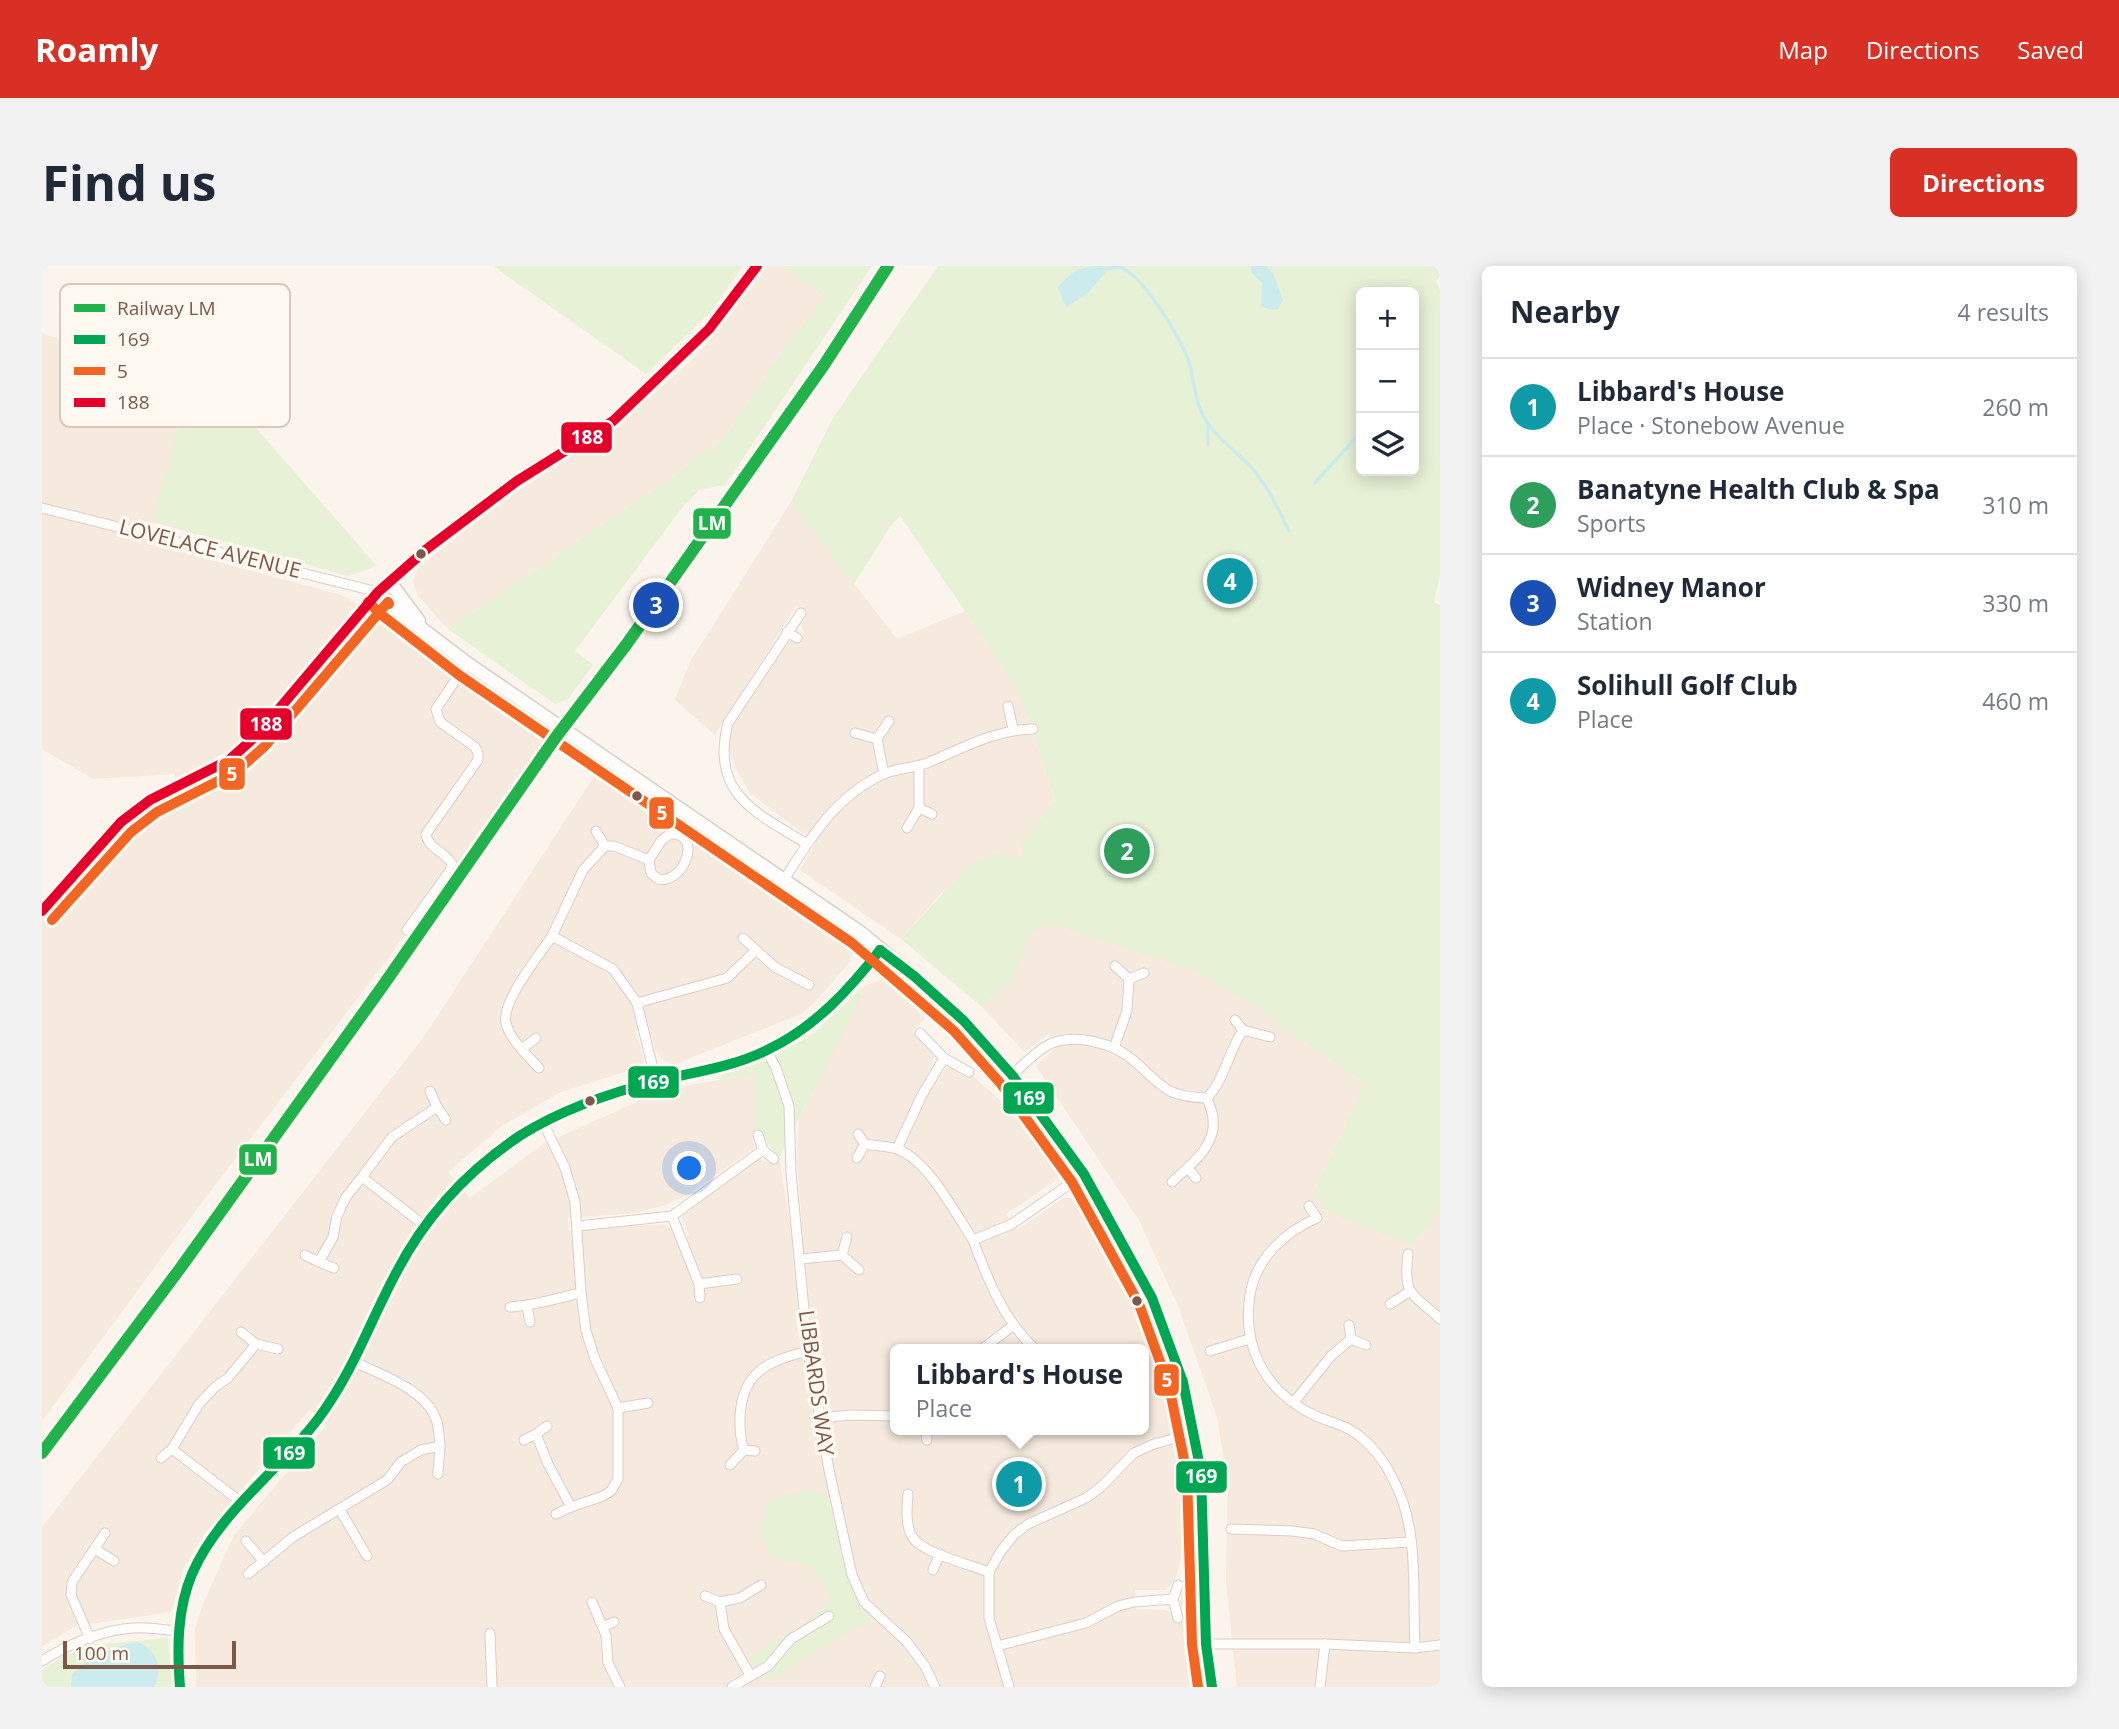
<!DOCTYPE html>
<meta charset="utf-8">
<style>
:root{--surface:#fff;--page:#f2f2f3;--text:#1f2937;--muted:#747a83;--line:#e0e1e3;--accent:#d93025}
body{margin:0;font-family:"Open Sans",sans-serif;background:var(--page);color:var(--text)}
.controls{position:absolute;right:21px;top:21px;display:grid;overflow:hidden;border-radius:10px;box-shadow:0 4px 18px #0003}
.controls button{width:63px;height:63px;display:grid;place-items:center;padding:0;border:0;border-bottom:2px solid var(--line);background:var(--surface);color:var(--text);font:35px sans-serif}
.scale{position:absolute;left:21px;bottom:18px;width:173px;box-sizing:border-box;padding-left:7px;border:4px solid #7d5848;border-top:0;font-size:19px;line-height:24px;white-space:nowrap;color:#7d5848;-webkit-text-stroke:5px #fff9f1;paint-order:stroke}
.you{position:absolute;left:648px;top:903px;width:24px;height:24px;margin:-18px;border:5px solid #fff;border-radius:50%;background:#1a73e8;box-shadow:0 0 0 10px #1a73e833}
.badge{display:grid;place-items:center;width:46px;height:46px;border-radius:50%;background:var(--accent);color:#fff;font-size:23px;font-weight:700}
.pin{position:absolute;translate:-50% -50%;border:4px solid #fff;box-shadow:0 2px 7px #0006}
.popup{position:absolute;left:848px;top:1078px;width:259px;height:91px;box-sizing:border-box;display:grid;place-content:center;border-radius:10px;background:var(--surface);filter:drop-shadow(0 2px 5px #0005);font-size:23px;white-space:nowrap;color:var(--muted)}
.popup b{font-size:26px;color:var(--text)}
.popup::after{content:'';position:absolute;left:50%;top:100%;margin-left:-14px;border:14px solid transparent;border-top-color:var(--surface)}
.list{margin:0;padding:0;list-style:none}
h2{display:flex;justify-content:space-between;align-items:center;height:91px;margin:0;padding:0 28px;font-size:30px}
h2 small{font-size:23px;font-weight:400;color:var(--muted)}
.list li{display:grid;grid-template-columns:46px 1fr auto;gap:21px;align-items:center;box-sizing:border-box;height:98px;padding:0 28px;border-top:2px solid var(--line)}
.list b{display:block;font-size:26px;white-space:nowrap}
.list p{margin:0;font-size:23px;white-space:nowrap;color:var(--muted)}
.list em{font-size:23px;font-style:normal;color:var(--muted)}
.icon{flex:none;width:38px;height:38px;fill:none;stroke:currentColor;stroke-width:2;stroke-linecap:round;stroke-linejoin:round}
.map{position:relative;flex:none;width:1398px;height:1421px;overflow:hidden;border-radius:10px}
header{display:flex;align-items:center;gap:42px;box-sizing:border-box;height:98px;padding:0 35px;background:var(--accent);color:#fff}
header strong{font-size:33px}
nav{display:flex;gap:38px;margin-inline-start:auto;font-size:24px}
.intro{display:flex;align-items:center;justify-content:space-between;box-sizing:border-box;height:168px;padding:0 42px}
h1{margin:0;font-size:49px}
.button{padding:18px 32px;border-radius:10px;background:var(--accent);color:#fff;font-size:24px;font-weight:700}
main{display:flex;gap:42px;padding:0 42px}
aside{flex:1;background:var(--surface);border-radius:10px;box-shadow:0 4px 18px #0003}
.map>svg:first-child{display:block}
.residential{fill:#f6e9dd;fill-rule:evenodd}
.green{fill:#e7f1d6;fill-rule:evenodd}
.water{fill:#ccebec}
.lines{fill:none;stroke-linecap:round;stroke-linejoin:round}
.stream{stroke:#ccebec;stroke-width:3.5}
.street-casing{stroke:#d8cfca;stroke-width:11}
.secondary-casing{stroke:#dacfc9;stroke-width:15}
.street{stroke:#fefdfc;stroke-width:9}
.secondary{stroke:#fefdfc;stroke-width:12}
.bus-1-casing{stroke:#fff9f1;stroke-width:16}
.bus-2-casing{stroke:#fff9f1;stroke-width:16}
.bus-3-casing{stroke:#fff9f1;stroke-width:16}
.bus-1{stroke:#00a651;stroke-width:10}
.bus-2{stroke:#f26522;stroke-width:10}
.bus-3{stroke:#e4002b;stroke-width:10}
.rail-1-casing{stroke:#fff9f1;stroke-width:18}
.rail-1{stroke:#22b24c;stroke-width:12}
.bus-dot{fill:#7d5848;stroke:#fff9f1;stroke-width:2.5}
.labels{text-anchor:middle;stroke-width:7;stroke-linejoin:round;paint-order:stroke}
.street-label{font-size:21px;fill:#7d5848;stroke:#fff9f1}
.key{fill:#fff9f1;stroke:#d8c9be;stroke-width:2}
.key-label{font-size:19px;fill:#7d5848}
.line-badge{stroke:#fff9f1;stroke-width:2.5}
.badge-label{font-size:19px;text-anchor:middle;font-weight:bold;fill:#fff}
</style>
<header>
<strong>Roamly</strong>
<nav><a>Map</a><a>Directions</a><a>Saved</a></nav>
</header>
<div class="intro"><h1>Find us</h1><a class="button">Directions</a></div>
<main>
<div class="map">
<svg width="1398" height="1421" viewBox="0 0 1398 1421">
<rect width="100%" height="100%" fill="#faf4ed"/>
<g class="residential">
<polygon points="726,0 741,0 783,32 749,72 697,151 677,177 654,191 635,208 406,363 376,330 371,315 375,304 400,282 479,223 573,162 649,95 674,68"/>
<polygon points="0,68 150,108 106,277 299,329 339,352 404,398 504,474 350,687 158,939 0,1155 0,653 93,551 135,536 133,508 51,513 0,483"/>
<polygon points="749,236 855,373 923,345 972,417 991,463 1013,537 1164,699 1247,766 1323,818 1270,930 1371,979 1398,943 1398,1421 1195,1421 1184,1315 1186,1219 1175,1151 1136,1040 1097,954 994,800 1015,781 1007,768 982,786 940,741 970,714 900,626 859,673 758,604 774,577 709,528 693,502 686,481 690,461 744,378 749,374 756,377 762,366 758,357 764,347 754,340 673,469 633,434 648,396"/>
<path d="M 557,503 L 743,629 L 811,687 L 806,698 L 774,735 L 759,748 L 631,799 L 622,795 L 614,786 L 607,761 L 594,764 L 602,796 L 598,801 L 519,826 L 461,859 L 406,906 L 428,932 L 501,878 L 622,824 L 714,807 L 716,864 L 711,869 L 712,882 L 645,929 L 623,939 L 593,947 L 526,952 L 527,965 L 621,958 L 628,962 L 634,975 L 647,969 L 640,952 L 642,947 L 718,893 L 730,898 L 737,892 L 751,974 L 761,973 L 755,892 L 757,853 L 822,720 L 846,712 L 868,727 L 883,753 L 870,765 L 892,791 L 883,815 L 891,820 L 907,799 L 932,811 L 983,856 L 1020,906 L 1013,915 L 964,948 L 975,964 L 1022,932 L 1030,932 L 1097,1049 L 1134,1155 L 1144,1201 L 1149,1239 L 1146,1269 L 1133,1314 L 1124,1324 L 1093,1324 L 1094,1343 L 1124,1344 L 1133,1351 L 1154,1394 L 1156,1421 L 154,1421 L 153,1363 L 161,1338 L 192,1269 L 285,1159 L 267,1144 L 162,1268 L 141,1304 L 129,1346 L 34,1360 L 0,1380 L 0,1261 L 381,772 ZM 853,1083 L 1101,1083 L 1101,1164 L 853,1164 Z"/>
</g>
<g class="green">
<polygon points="451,0 701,0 667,48 604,108"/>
<polygon points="741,0 830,0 683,219 657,224 639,243 533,385 551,399 526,433 513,438 406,363 635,208 654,191 677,177 697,151 749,72 783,32"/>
<path d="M 896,0 L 1398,0 L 1398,10 L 1394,15 L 1398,24 L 1398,310 L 1392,336 L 1398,339 L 1398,943 L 1371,979 L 1291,948 L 1270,930 L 1323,818 L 1247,766 L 1216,742 L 1154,705 L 1014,659 L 989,666 L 970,714 L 940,741 L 859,673 L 926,600 L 952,588 L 977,592 L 982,584 L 978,578 L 1013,536 L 991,463 L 972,417 L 858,250 L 848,261 L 812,318 L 749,236 L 791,152 ZM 1319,26 L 1372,26 L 1372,205 L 1319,205 Z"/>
<polygon points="150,108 171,113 335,300 306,310 111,256"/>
<polygon points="822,720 812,743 737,892 714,861 714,807 677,815 680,809 736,788 771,768"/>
<path d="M 768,1223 L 783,1229 L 789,1237 C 798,1276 802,1327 830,1356 L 806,1366 L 722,1418 L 708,1391 L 770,1352 L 789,1333 L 773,1306 L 756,1295 L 742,1296 L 727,1285 L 717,1266 L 727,1237 L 741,1230 Z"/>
<polygon points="1156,1247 1167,1421 1156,1421 1154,1394 1135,1356 1144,1349 1138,1336"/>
<polygon points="126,1372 130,1421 0,1421 0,1404 20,1391 49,1379"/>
</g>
<g class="water">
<path d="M 1061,0 L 1065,5 L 1047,26 L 1025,41 L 1021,35 L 1016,21 C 1029,5 1040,0 1061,0 Z"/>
<polygon points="1209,0 1224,0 1231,7 1241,34 1236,43 1229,44 1219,40 1220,17 1209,6"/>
<path d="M 95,1376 C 116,1383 121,1403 112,1421 L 29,1421 L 30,1408 C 49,1390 69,1381 95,1376 Z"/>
</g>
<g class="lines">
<g class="stream">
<path d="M 1065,3 C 1070,2 1075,0 1080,2 C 1102,11 1138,72 1146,93 C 1154,117 1151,138 1167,159 C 1178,174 1192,184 1205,197 C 1224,216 1235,241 1247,265"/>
<polyline points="1166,178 1166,160"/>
<polyline points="1273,217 1319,166"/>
</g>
<g class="street-casing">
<g id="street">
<polyline points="0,242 336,326"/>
<path d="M 759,347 L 686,457 C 668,528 713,546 765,578"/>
<polyline points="745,366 755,372"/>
<polyline points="966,440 971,463"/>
<polyline points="813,467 835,473 842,508"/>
<polyline points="835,473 847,455"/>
<polyline points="877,542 890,548"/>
<polyline points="865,562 877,542 877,500"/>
<polyline points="554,565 563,580"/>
<path d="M 742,614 C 769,571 795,528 844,507 C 857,502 872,502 885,497 C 921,482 951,464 991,463"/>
<path d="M 365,664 L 408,605 L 410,598 C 403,585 386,583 384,568 L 436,494 L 436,487 L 433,481 L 398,456 L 394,443 L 425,397"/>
<path d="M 510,670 L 541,604 L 563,580 L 572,580 L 607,594 L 619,575 L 628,568 C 662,566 642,619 616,613 L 609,607 L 607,594"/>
<polyline points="701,672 714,684"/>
<polyline points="1087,713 1102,707"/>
<polyline points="595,737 685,712 714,684 733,701 767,719"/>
<polyline points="1193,754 1201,764"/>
<polyline points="1072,782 1085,745 1087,713 1073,700"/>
<polyline points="480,783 494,772"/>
<polyline points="725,785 734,802 747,840 749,907 766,1085 787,1204 810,1309 822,1336 865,1376 883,1400 893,1421"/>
<polyline points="902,792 927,806"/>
<path d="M 497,802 C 486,790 468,774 464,757 C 459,735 498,689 510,670 L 571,703 L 595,737 L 614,815"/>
<path d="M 970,809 C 982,798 994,785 1008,778 C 1033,767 1071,777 1091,794 C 1120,819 1122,831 1165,832 C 1183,813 1186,786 1201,764 L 1228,771"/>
<polyline points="395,841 404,854"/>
<path d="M 816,868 L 823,878 C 833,880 845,880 855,883 C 886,894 913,947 931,974 L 970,958 L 1042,908"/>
<polyline points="855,883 880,829 902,792 878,767"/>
<polyline points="721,884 732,893"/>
<polyline points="815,892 823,878"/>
<polyline points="1146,902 1154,912"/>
<polyline points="320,911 350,871 395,841 388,825"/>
<path d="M 1130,916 C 1147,900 1175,880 1171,853 C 1171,846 1167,839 1165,832"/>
<path d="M 1267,940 L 1275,952 C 1243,966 1214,992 1208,1029 C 1200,1080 1222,1123 1268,1147 C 1282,1155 1299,1157 1312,1166 C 1329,1178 1343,1196 1352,1215 C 1378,1264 1370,1327 1373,1382"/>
<polyline points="630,950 721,884 716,869"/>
<polyline points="536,960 630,950 657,1018 695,1013"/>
<path d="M 931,974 C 946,1014 961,1053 993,1083"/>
<path d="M 1366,988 C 1361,1031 1370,1026 1398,1053"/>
<polyline points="263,989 277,996 291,971 295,950 304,931 320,911 383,960"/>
<polyline points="800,989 805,971"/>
<polyline points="759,993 800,989 817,1004"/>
<polyline points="277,996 292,1002"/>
<polyline points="657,1018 658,1032"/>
<polyline points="1348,1038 1367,1026"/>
<path d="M 468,1041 C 492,1040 515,1032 539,1027"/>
<polyline points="485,1041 488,1056"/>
<polyline points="1307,1059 1309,1073 1324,1079"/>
<polyline points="199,1066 214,1078 186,1112 173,1121 157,1138 130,1183 200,1237"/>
<polyline points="214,1078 236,1083"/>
<polyline points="940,1083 972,1059"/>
<polyline points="1168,1085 1207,1073"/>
<polyline points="1252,1136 1289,1090 1309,1073"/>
<polyline points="576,1142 606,1137"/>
<polyline points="779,1152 809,1149 853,1150"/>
<polyline points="883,1164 885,1174"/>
<polyline points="494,1168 505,1160"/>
<polyline points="482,1174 494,1168 506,1198 529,1241 561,1230 569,1225 576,1213 576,1142 553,1093 544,1065 539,1027 533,936 523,902 501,856"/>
<polyline points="702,1184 713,1185"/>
<polyline points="119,1192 130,1183"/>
<path d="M 688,1199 L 702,1184 C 698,1173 698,1163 698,1151 C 700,1105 727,1095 766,1085"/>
<polyline points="396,1208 398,1180"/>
<path d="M 866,1228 C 865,1242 863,1260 871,1272 C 881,1287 929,1299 947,1306"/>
<polyline points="298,1244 325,1290"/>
<polyline points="514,1248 529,1241"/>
<polyline points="1189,1263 1251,1265 1272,1268 1300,1280 1369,1276"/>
<polyline points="204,1275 222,1296"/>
<polyline points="53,1283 72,1295"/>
<polyline points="891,1304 898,1288"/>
<path d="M 206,1308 L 251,1271 L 345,1214 L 359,1196 L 379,1184 L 398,1180 C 397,1171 397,1161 394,1153 C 383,1123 339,1109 313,1096"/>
<polyline points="663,1330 678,1336"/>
<polyline points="1131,1333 1136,1319"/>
<polyline points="550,1336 564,1369 566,1397 578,1421"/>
<polyline points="561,1361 572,1356"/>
<polyline points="448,1367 450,1421"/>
<polyline points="48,1373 29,1329 30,1316 63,1267"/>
<polyline points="1164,1378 1283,1378 1373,1382 1398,1379"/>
<polyline points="955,1380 1044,1357 1076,1340 1092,1336 1131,1333 1136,1352"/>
<path d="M 0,1395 C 27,1378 60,1364 92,1362 C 106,1361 122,1364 136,1365"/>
<polyline points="708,1409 682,1363 678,1336 698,1332 719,1319"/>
<path d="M 138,1421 C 133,1379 136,1331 157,1294 C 189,1239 241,1202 277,1152 C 289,1135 302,1116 312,1097 C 330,1064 341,1027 361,994 C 390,943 430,900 480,869 C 522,842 568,826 616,815 C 653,806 691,801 726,784 C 772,762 808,724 838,684"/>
<polyline points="690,1421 726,1400 749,1373 787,1350"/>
<polyline points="833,1421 838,1410"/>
<polyline points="967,1421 947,1352 947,1306 959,1285 972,1269 986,1258 1044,1232 1059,1221 1092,1187 1112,1178 1153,1167"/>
<polyline points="1278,1421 1283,1378"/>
</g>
</g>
<g class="secondary-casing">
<g id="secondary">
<polyline points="348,316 377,355"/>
<polyline points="336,326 349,339 425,397 818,666 872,710 922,755 970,809 1042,908 1110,1032 1141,1116 1159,1206 1164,1378 1170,1421"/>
<polyline points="0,645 79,556 108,534 187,494 214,470 336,326 386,282 475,215 571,155 667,63 715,0"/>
</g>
</g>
<use href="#street" class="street"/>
<use href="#secondary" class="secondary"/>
<g class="bus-1-casing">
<g id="bus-1">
<polyline points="838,684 872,710 922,755 970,809 1042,908 1110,1032 1141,1116 1159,1206 1164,1378 1170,1421"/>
<path d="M 138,1421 C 135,1383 135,1344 150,1308 C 176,1247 237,1205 276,1153 C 310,1108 327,1058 353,1009 C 382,952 426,904 479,869 C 521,843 567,827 615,815 C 652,806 691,801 725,784 C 772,762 807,724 838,684"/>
</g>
</g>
<g class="bus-2-casing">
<g id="bus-2">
<polyline points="326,336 341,350 417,409 810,677 912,765 959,818 1030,916 1097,1038 1127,1120 1145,1208 1150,1378 1156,1421"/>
<polyline points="10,654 89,566 115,546 194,506 223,480 346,336 347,338"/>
</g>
</g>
<g class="bus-3-casing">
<polyline id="bus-3" points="0,645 79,556 108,534 187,494 214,470 336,326 386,282 475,215 571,155 667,63 715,0"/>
</g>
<use href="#bus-1" class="bus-1"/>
<use href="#bus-2" class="bus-2"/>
<use href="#bus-3" class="bus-3"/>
<g class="rail-1-casing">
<polyline id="rail-1" points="0,1187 137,1004 340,721 514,471 584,379 782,99 846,0"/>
</g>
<use href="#rail-1" class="rail-1"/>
</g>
<g class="bus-dot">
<circle cx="379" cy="288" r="6"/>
<circle cx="595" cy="530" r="6"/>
<circle cx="548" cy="835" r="6"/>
<circle cx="1095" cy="1035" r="6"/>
</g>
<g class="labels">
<g class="street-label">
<text transform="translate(168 283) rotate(14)" y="7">LOVELACE AVENUE</text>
<text transform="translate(774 1117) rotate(82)" y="7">LIBBARDS WAY</text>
</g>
</g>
<rect x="18" y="18" width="230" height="143" rx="10" class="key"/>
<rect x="32" y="38" width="31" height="8" fill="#22b24c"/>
<rect x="32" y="69" width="31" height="9" fill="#00a651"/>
<rect x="32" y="101" width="31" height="8" fill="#f26522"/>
<rect x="32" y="132" width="31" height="9" fill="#e4002b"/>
<g class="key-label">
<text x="75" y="49">Railway LM</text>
<text x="75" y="80">169</text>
<text x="75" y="112">5</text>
<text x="75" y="143">188</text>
</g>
<g class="line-badge">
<rect x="518" y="155" width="53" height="33" rx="7" fill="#e4002b"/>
<rect x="650" y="241" width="40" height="33" rx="7" fill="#22b24c"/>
<rect x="197" y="441" width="54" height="34" rx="7" fill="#e4002b"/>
<rect x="176" y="491" width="28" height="34" rx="7" fill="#f26522"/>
<rect x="606" y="530" width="27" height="34" rx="7" fill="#f26522"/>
<rect x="585" y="799" width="53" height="34" rx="7" fill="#00a651"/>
<rect x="960" y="815" width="53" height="34" rx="7" fill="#00a651"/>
<rect x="196" y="877" width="40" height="33" rx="7" fill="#22b24c"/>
<rect x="1111" y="1097" width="27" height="34" rx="7" fill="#f26522"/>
<rect x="220" y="1170" width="54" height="34" rx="7" fill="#00a651"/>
<rect x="1133" y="1194" width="53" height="34" rx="7" fill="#00a651"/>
</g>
<g class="badge-label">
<text x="545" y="178">188</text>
<text x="670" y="264">LM</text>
<text x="224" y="465">188</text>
<text x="190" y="515">5</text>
<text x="620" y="554">5</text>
<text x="611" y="823">169</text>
<text x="987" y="839">169</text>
<text x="216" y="900">LM</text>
<text x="1125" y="1121">5</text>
<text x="247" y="1194">169</text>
<text x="1159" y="1217">169</text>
</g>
</svg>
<div class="controls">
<button>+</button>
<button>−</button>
<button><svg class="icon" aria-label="layers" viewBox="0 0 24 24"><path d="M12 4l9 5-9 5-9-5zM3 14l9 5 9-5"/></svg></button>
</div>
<div class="scale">100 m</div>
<div class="you"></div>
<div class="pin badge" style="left:977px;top:1218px;background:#0f9aa8">1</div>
<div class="popup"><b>Libbard's House</b>Place</div>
<div class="pin badge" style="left:1085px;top:585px;background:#2e9e5b">2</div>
<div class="pin badge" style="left:614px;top:339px;background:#1a4fb4">3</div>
<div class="pin badge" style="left:1188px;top:315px;background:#0f9aa8">4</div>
</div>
<aside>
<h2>Nearby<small>4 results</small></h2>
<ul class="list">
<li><span class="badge" style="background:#0f9aa8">1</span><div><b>Libbard's House</b><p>Place · Stonebow Avenue</p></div><em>260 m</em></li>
<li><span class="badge" style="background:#2e9e5b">2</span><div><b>Banatyne Health Club &amp; Spa</b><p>Sports</p></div><em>310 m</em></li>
<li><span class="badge" style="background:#1a4fb4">3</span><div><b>Widney Manor</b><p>Station</p></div><em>330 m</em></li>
<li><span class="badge" style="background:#0f9aa8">4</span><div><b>Solihull Golf Club</b><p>Place</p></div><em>460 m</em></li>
</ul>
</aside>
</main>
